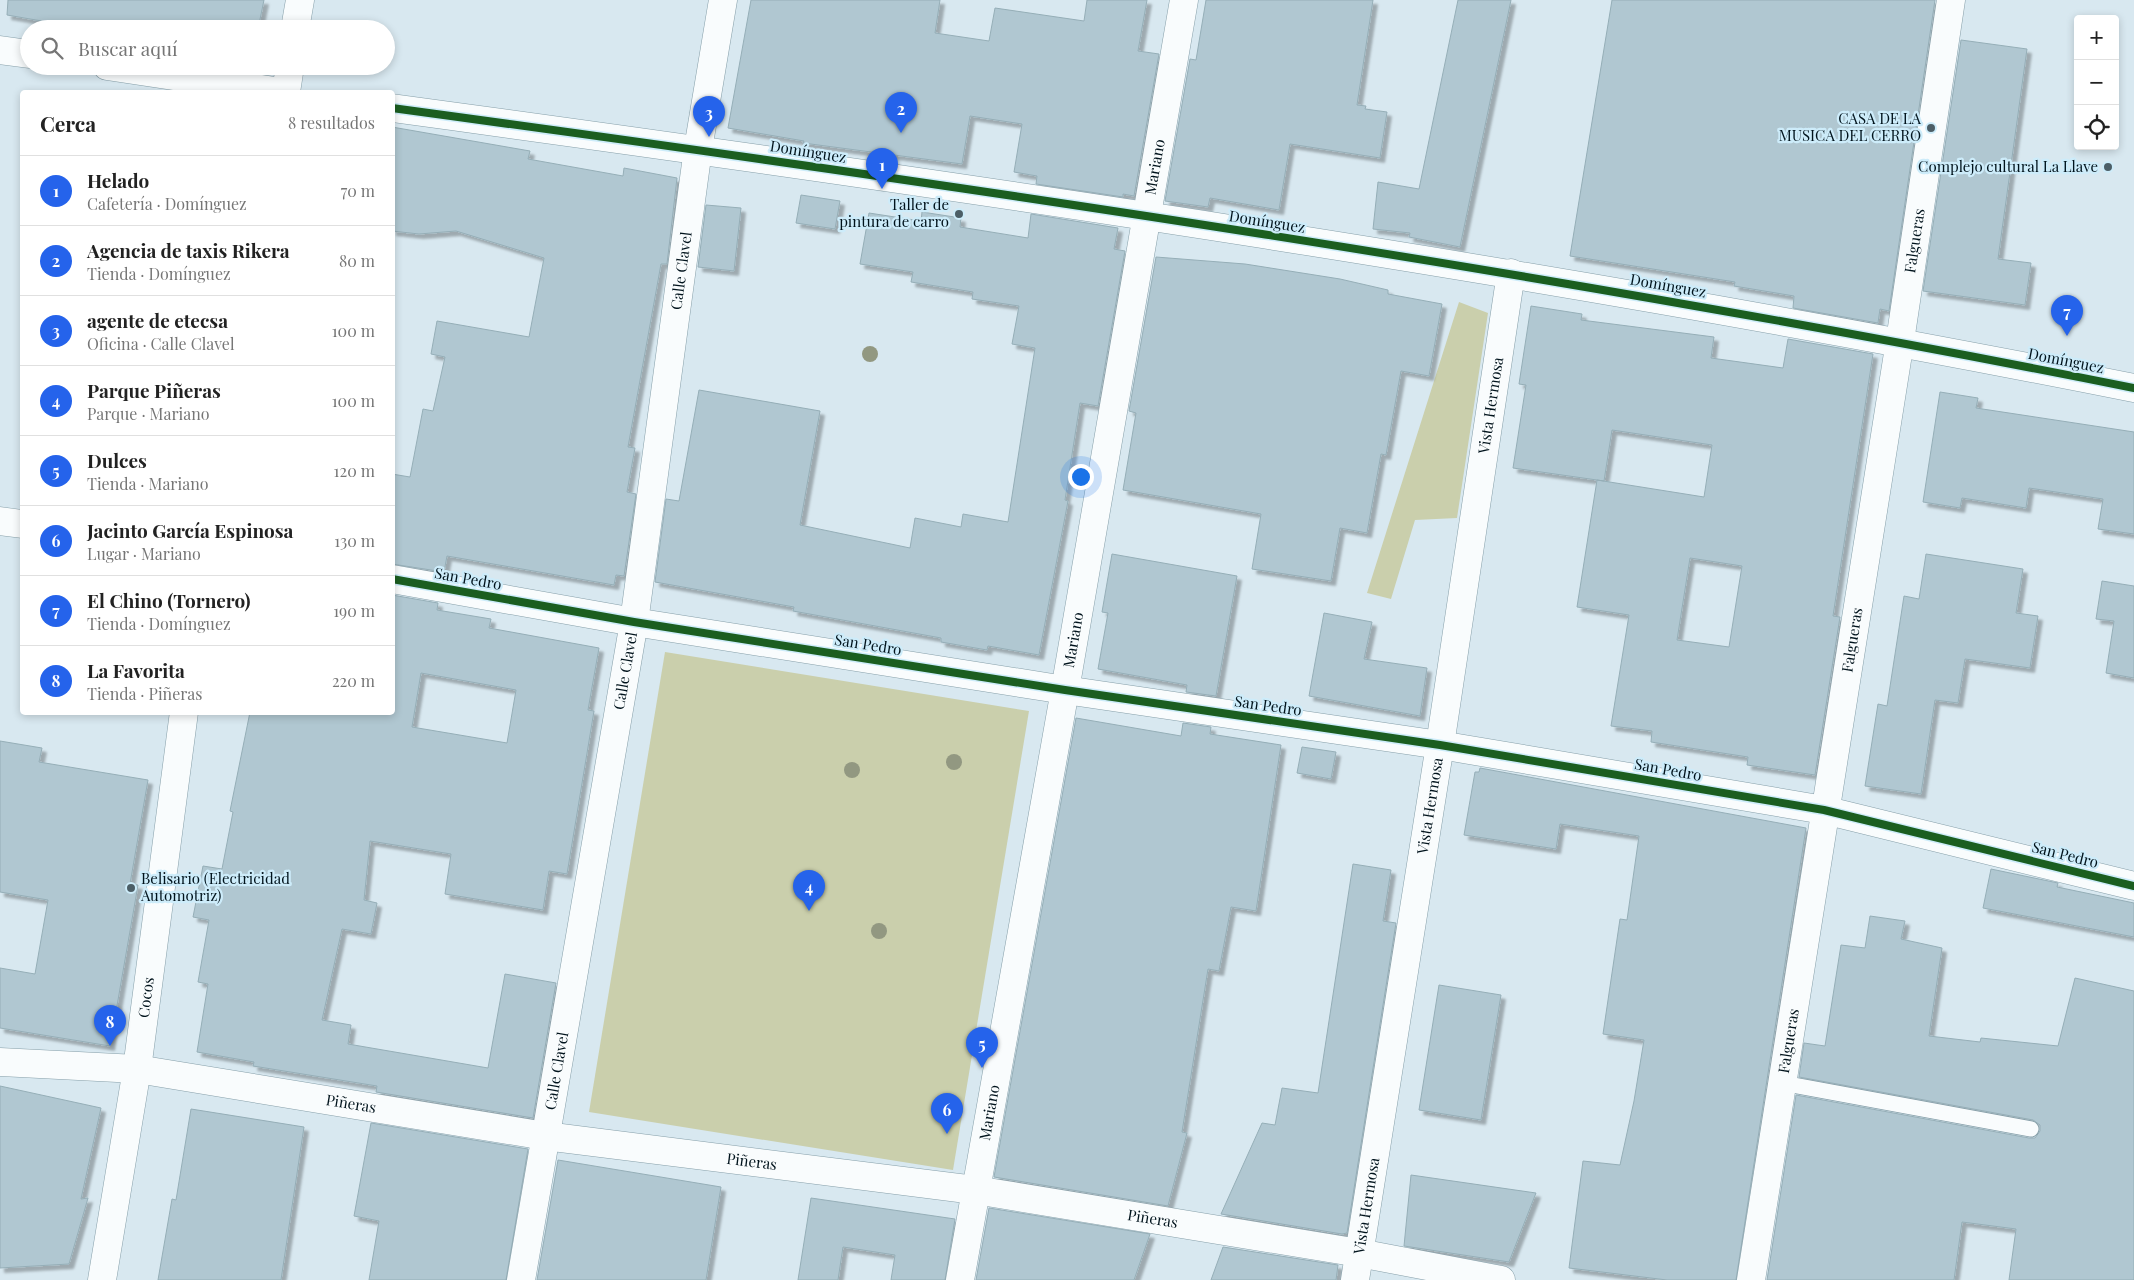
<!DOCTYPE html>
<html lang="es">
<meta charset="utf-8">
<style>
:root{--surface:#fff;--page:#f6f6f6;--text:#222;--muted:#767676;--line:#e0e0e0;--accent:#2563eb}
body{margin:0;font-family:"Playfair Display",serif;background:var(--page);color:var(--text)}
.controls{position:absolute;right:15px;top:15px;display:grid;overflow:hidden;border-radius:5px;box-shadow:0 2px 8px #0003}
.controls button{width:45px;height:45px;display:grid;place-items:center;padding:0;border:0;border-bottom:1px solid var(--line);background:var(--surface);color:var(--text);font:25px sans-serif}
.you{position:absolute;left:1080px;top:476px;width:18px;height:18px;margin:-12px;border:4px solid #fff;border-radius:50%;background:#1a73e8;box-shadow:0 0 0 8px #1a73e833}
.badge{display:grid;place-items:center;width:32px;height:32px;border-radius:50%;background:var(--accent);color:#fff;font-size:16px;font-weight:700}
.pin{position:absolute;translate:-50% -41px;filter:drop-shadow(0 1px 2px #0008)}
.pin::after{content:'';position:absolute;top:26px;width:18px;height:15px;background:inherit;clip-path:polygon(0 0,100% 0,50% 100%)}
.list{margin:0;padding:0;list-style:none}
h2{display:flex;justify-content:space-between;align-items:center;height:65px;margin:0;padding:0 20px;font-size:21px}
h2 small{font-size:16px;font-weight:400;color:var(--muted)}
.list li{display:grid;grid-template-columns:32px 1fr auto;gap:15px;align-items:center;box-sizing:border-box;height:70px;padding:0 20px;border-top:1px solid var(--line)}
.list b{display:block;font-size:19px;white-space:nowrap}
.list p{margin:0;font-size:16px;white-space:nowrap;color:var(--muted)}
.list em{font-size:16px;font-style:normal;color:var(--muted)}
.icon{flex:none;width:28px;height:28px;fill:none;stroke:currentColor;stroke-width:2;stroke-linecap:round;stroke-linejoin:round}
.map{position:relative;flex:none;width:2134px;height:1280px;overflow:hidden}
.search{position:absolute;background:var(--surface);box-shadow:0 2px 8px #0003;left:20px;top:20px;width:375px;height:55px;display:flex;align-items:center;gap:12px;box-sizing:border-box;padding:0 18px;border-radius:28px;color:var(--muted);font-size:19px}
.panel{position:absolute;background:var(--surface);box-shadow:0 2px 8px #0003;left:20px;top:90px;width:375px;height:625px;border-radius:5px}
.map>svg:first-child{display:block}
.green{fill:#cacfac}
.building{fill:#b0c7d1;stroke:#95aeb7;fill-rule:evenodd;filter:url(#shadow)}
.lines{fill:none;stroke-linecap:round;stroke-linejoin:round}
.service-casing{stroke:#869fa9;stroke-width:17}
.minor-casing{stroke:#869fa9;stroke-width:29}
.service{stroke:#f9fcfd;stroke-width:15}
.minor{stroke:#f9fcfd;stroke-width:28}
.cycleway-casing{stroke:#cdecfa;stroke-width:11}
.cycleway{stroke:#1b5e20;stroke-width:8}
.tree{fill:#929881}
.poi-dot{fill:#4c5e66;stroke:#cdecfa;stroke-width:2}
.labels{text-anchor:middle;stroke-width:4.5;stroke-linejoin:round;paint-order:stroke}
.poi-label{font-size:15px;fill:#00131c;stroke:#cdecfa;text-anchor:end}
.street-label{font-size:15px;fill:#00131c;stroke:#cdecfa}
</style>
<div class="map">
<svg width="2134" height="1280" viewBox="0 0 2134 1280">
<defs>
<filter id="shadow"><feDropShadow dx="4.5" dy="4.5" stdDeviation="1" flood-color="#0004"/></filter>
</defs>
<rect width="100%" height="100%" fill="#d8e8f0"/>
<g class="green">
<polygon points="1459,302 1488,313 1457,518 1415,520 1391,599 1367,593"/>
<polygon points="665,652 1029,711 953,1170 589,1112"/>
</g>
<g class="building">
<polygon points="8,0 264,0 258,29 117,29 94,24 93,29 88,29 7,15"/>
<polygon points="751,0 940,0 935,33 989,41 995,8 1084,21 1087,0 1147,0 1138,51 1159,54 1134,196 1123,194 1123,197 1036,184 1037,176 1014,172 1022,124 970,116 962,164 803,143 804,141 728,128"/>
<polygon points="1206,0 1373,0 1357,105 1366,106 1365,109 1387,112 1380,158 1290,144 1279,210 1210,198 1208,207 1165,201 1190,59 1196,60"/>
<polygon points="1458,0 1511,0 1460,247 1409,237 1410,233 1373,229 1378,182 1419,189"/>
<polygon points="1612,0 1935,0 1889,311 1880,309 1878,323 1793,308 1794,296 1734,286 1735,282 1570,256"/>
<polygon points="1961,40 2027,49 1998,259 2031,263 2025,305 1923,291"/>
<polygon points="392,127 530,151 528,159 623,176 624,168 677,178 667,264 661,264 628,447 635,448 627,492 636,494 624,576 616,575 614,585 447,556 444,572 392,564 392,474 410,477 423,409 433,411 445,357 431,354 437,321 529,337 544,258 456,231 419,234 392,231"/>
<polygon points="801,195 840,201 835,229 796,223"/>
<polygon points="706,205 741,208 734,271 698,267"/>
<polygon points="922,212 961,218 960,227 1028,238 1031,214 1118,228 1114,249 1125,251 1098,406 1080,403 1065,500 1068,501 1039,655 988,646 987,650 941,642 941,638 793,611 794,607 655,582 666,499 679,501 699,390 820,411 800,525 910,548 915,518 961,527 963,514 1008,522 1035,348 1012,344 1019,306 972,299 973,292 911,282 913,272 860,264 869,213 921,221"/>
<polygon points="1156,257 1245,264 1340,279 1388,290 1388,294 1442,304 1429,376 1401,371 1386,455 1381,454 1367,533 1340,528 1331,581 1252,569 1261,514 1123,490 1136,413 1129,411"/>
<path d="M 1531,306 L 1582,314 L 1581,320 L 1714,337 L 1711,358 L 1783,368 L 1788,339 L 1873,354 L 1833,616 L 1840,617 L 1815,775 L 1747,765 L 1748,757 L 1651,742 L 1652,731 L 1611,726 L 1629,615 L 1577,607 L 1597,480 L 1704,497 L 1712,445 L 1612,430 L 1604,481 L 1513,468 L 1526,385 L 1519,384 ZM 1690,558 L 1742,566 L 1729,647 L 1677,640 Z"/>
<polygon points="1940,392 1978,398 1976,408 2134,432 2134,534 2098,529 2103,499 2029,488 2026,508 1962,498 1960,508 1923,502"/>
<polygon points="1112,554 1237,576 1216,696 1186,692 1187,685 1098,669 1108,613 1102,612"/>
<polygon points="1926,554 2023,569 2016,613 2038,616 2030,668 1965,659 1958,703 1935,700 1921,794 1865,786 1878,704 1887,706 1904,596 1919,599"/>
<polygon points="2102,581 2134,586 2134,678 2106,673 2114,621 2096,619"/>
<path d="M 392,595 L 438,603 L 437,610 L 491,619 L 489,628 L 599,648 L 588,710 L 594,711 L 567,874 L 549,871 L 543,910 L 445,894 L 451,854 L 370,841 L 364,900 L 377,903 L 371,934 L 342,929 L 322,1020 L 351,1025 L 348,1044 L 488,1068 L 505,974 L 556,983 L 533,1118 L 376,1092 L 377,1086 L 253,1066 L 254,1062 L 197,1052 L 208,984 L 198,982 L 209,920 L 193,917 L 203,866 L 222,869 L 233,812 L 230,811 L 250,712 L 392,712 ZM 421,673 L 516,690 L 507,743 L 412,727 Z"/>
<polygon points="1324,613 1372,622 1364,659 1427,668 1420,716 1309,696"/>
<polygon points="1076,718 1181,736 1183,723 1211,727 1210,734 1281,745 1256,911 1231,907 1219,971 1208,969 1182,1132 1187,1133 1168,1206 994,1177"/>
<polygon points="0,741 42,748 39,762 148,780 130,884 138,885 110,1046 0,1028 0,968 35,974 48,900 0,892"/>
<polygon points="1302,747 1336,752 1331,779 1297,773"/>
<polygon points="1480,768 1806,828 1736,1280 1667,1280 1569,1268 1583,1161 1620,1165 1634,1101 1644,1040 1603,1034 1620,919 1627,920 1639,836 1560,824 1556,849 1464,835 1475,772 1479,772"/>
<polygon points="1353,864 1391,870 1383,921 1396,923 1347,1233 1342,1234 1221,1214 1262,1123 1275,1125 1282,1088 1318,1093"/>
<polygon points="1991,869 2058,883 2057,887 2134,903 2134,937 1983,908"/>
<polygon points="1870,916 1905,921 1901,939 1942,948 1929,1036 1980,1042 1981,1038 2058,1046 2075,978 2134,991 2134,1280 2009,1280 2016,1229 1962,1222 1954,1280 1767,1280 1796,1095 2029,1138 2035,1138 2040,1131 2040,1125 2033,1120 1799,1077 1804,1043 1825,1046 1841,945 1865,948"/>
<polygon points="1439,985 1501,995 1481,1120 1419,1110"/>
<polygon points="0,1086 101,1108 81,1199 88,1198 69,1264 0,1268"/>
<polygon points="191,1109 304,1127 281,1280 158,1280 172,1199 176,1200"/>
<polygon points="371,1123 528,1149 506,1280 369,1280 379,1221 354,1216"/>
<polygon points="558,1160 721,1187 706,1280 537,1280"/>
<polygon points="1411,1175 1536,1193 1509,1262 1404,1246"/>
<polygon points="811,1198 955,1219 945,1280 891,1280 895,1255 843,1247 838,1280 798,1280"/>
<polygon points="989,1208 1150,1234 1134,1280 976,1280"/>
<polygon points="1223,1247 1338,1265 1336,1280 1211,1280"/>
</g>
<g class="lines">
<g class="service-casing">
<polyline id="service" points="1782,1083 2031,1129"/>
</g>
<g class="minor-casing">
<g id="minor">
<polyline points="295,29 300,0"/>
<polyline points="0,50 29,54"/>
<polyline points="107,66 281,92"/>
<polyline points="286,92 290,66"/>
<path d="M 392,108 C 975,187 1557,273 2134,388"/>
<polyline points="0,521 22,524"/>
<polyline points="392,579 634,622 1065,690 1440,745 1824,810 2134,886"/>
<path id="s1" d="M 0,1062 L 137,1069 L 545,1136 L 975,1190 L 1359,1253 L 1501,1280"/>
<path id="s2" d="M 102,1280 L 137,1069 L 184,712"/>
<path id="s3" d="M 521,1280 L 634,622 L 698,149 L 723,0"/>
<path id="s4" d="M 960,1280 L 1065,690 L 1184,0"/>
<path id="s5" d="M 1355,1280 L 1440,745 L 1511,273"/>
<path id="s6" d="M 1751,1280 L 1900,341 L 1951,0"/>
</g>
</g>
<use href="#service" class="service"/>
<use href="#minor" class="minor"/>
<g class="cycleway-casing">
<g id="cycleway">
<path d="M 392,108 C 975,187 1557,273 2134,388"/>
<polyline points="392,579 634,622 1065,690 1440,745 1824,810 2134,886"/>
</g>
</g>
<use href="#cycleway" class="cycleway"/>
</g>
<g class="tree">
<circle cx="870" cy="354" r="8"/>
<circle cx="954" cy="762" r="8"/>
<circle cx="852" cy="770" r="8"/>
<circle cx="879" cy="931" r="8"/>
</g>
<g class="poi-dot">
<circle cx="1931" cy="128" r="5"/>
<circle cx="2108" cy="167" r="5"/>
<circle cx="959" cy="214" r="5"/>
<circle cx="131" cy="888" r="5"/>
</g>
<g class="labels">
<g class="poi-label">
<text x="1921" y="124">CASA DE LA<tspan x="1921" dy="17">MUSICA DEL CERRO</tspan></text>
<text x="2098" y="172">Complejo cultural La Llave</text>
<text x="949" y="210">Taller de<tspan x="949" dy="17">pintura de carro</tspan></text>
<text x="141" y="884" text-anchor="start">Belisario (Electricidad<tspan x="141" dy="17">Automotriz)</tspan></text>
</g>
<g class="street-label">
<text transform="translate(808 152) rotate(9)" y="5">Domínguez</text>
<text dy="5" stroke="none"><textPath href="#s4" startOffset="1130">Mariano</textPath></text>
<text transform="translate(1267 222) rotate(9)" y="5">Domínguez</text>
<text dy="5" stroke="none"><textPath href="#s6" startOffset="1052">Falgueras</textPath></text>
<text dy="5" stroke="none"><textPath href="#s3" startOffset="1022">Calle Clavel</textPath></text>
<text transform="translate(1668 286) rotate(10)" y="5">Domínguez</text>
<text transform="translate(2066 361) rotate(11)" y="5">Domínguez</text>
<text dy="5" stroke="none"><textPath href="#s5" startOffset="885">Vista Hermosa</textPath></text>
<text transform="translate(468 579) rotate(10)" y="5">San Pedro</text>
<text dy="5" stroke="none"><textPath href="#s4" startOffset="650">Mariano</textPath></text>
<text dy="5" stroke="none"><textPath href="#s6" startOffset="648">Falgueras</textPath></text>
<text transform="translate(868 645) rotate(9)" y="5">San Pedro</text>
<text dy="5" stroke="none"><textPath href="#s3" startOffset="618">Calle Clavel</textPath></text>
<text transform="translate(1268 706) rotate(8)" y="5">San Pedro</text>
<text transform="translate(1668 770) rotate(10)" y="5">San Pedro</text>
<text dy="5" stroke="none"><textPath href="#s5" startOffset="480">Vista Hermosa</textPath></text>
<text transform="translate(2065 855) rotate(14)" y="5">San Pedro</text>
<text dy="5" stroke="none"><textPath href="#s2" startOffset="286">Cocos</textPath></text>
<text dy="5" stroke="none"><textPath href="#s6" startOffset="242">Falgueras</textPath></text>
<text dy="5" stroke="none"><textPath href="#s3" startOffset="212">Calle Clavel</textPath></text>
<text dy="5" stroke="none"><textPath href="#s1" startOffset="354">Piñeras</textPath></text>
<text dy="5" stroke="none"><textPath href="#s4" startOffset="170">Mariano</textPath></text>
<text dy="5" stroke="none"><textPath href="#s1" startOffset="759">Piñeras</textPath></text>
<text dy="5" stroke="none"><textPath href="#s5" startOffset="75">Vista Hermosa</textPath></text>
<text dy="5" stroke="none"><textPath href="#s1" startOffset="1164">Piñeras</textPath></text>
</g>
</g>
</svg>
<div class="controls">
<button>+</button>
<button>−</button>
<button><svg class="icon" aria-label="locate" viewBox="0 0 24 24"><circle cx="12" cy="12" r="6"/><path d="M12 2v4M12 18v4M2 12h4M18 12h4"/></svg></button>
</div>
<div class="you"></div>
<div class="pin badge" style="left:882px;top:189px">1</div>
<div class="pin badge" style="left:901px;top:133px">2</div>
<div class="pin badge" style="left:709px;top:137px">3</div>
<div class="pin badge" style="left:809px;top:911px">4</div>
<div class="pin badge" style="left:982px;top:1068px">5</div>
<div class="pin badge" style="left:947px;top:1134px">6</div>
<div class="pin badge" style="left:2067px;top:336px">7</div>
<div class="pin badge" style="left:110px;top:1046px">8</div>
<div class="search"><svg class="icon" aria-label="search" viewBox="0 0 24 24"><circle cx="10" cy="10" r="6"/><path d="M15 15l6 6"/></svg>Buscar aquí</div>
<section class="panel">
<h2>Cerca<small>8 resultados</small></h2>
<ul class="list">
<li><span class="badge">1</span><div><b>Helado</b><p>Cafetería · Domínguez</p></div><em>70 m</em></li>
<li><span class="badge">2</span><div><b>Agencia de taxis Rikera</b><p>Tienda · Domínguez</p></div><em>80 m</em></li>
<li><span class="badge">3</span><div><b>agente de etecsa</b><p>Oficina · Calle Clavel</p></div><em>100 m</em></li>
<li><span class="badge">4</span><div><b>Parque Piñeras</b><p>Parque · Mariano</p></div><em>100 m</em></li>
<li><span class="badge">5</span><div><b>Dulces</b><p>Tienda · Mariano</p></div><em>120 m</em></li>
<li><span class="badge">6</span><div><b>Jacinto García Espinosa</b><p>Lugar · Mariano</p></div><em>130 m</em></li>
<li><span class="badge">7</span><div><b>El Chino (Tornero)</b><p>Tienda · Domínguez</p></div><em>190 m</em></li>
<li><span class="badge">8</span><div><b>La Favorita</b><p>Tienda · Piñeras</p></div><em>220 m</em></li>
</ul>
</section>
</div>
